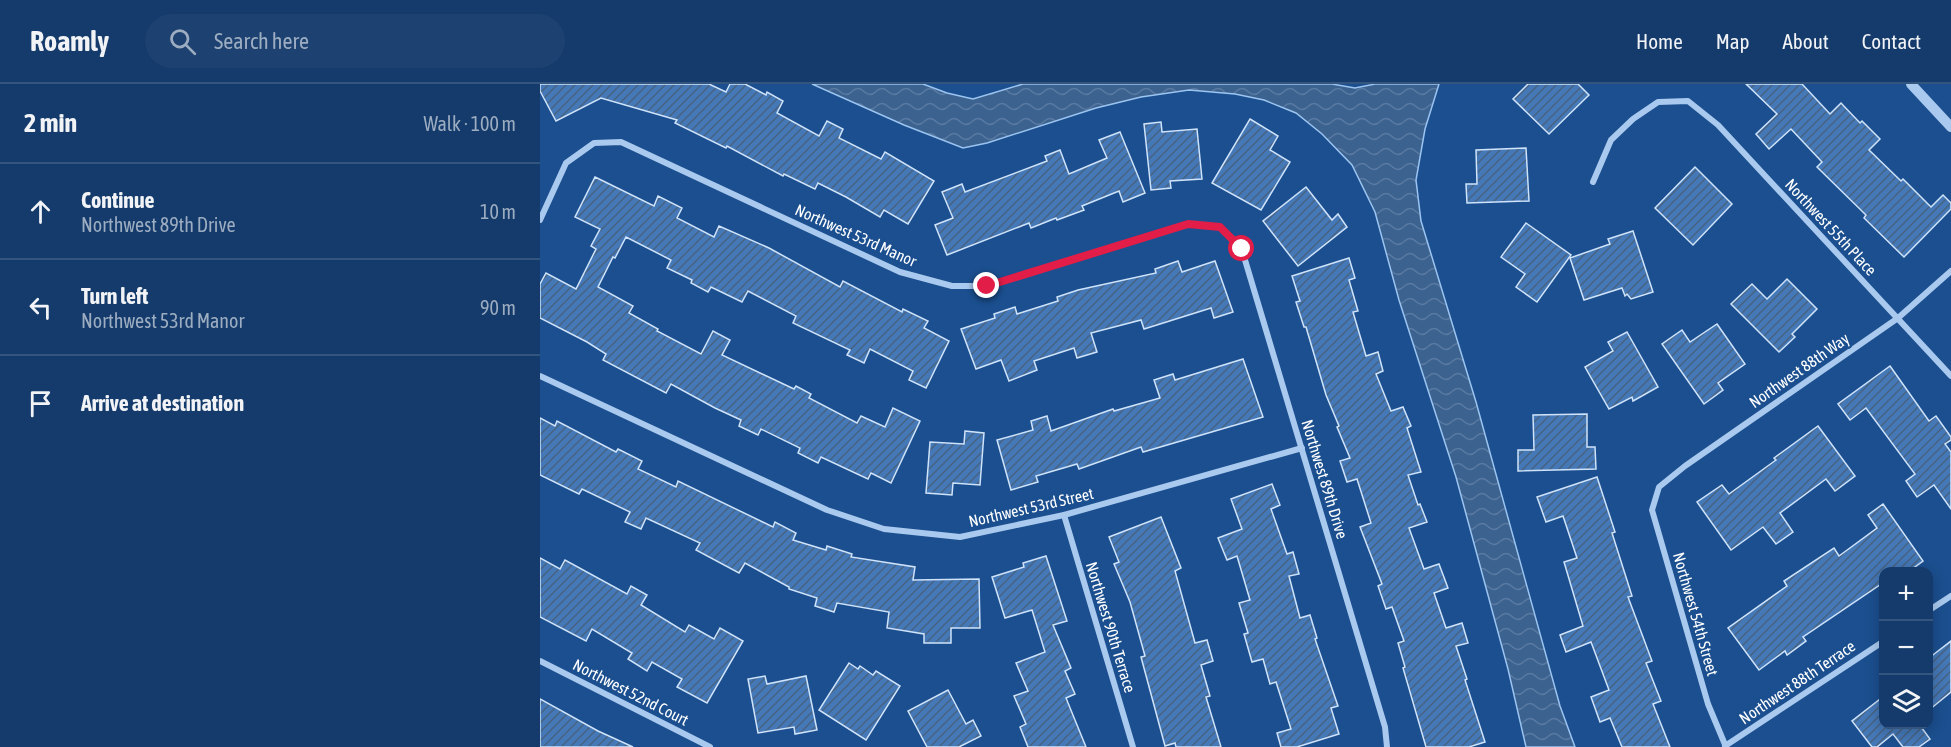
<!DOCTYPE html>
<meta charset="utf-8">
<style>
:root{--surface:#143b6b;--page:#1d4271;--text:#f1f3f6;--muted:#9dadc1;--line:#33557e}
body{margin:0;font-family:"Asap Condensed",sans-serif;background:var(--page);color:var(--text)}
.controls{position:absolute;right:18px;bottom:18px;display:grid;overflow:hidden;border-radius:12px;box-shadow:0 3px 15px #0003}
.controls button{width:54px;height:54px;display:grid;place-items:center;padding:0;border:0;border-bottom:2px solid var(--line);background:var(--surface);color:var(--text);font:30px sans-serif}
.stop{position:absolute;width:18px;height:18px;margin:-14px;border:4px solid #e11d48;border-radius:50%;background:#fff}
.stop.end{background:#e11d48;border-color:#fff;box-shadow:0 2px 6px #0008}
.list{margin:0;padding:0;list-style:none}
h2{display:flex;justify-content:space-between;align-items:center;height:78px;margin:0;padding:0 24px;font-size:26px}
h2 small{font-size:20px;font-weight:400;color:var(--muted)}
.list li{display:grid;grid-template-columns:39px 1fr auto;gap:18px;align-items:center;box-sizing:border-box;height:96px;padding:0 24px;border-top:2px solid var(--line)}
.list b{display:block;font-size:22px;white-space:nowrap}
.list p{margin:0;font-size:20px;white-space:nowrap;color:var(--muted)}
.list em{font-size:20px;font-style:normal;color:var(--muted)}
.icon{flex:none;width:33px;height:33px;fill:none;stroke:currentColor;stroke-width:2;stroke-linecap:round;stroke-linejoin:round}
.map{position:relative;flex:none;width:1411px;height:663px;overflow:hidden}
header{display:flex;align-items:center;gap:36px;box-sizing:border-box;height:84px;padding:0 30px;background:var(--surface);border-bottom:2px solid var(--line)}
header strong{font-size:28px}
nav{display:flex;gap:33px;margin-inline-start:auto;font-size:21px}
.search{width:420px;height:54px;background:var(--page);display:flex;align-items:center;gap:15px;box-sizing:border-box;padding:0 21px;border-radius:33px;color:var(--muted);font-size:22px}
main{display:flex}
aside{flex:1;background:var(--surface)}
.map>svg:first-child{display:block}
.water{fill:url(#water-waves);stroke:#9cc4f0;stroke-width:1.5}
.building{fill:url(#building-hatch);stroke:#cfe3fa;stroke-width:1.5}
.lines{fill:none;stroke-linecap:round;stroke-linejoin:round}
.minor{stroke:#a9c9ee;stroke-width:6}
.tertiary{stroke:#a9c9ee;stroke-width:10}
.route{stroke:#e11d48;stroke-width:8}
.labels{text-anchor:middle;stroke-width:4.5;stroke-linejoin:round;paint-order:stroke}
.street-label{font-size:16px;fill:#fff;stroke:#1b4f8f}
</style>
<header>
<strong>Roamly</strong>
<div class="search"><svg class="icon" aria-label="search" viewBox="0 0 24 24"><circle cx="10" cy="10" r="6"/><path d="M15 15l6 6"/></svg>Search here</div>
<nav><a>Home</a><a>Map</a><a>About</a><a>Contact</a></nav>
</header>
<main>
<aside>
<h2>2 min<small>Walk · 100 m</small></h2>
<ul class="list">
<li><svg class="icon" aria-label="ahead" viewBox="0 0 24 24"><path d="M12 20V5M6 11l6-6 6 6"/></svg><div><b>Continue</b><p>Northwest 89th Drive</p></div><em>10 m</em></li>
<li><svg class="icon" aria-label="left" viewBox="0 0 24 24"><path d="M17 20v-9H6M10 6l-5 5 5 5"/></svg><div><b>Turn left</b><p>Northwest 53rd Manor</p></div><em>90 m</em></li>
<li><svg class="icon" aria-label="arrive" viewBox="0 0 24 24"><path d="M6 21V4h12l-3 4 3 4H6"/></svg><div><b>Arrive at destination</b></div></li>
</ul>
</aside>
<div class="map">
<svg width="1411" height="663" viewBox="0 0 1411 663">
<defs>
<pattern id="water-waves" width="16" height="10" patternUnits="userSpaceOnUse" patternTransform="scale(1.5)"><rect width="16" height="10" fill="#3c6290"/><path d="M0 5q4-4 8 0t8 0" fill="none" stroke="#597aa1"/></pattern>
<pattern id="building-hatch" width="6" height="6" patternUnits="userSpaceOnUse" patternTransform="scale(1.5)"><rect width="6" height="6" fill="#4478b7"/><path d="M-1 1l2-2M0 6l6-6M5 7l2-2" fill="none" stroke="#486282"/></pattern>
</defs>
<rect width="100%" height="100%" fill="#1b4f8f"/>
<polygon class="water" points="272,0 383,0 407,9 433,15 483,0 792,0 815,4 835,0 899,0 885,45 876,96 881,137 936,318 1020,622 1035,663 986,663 968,585 916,393 859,216 835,128 812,81 782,50 756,29 724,16 695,10 649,6 601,13 556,24 447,59 423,64 364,41"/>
<g class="building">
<polygon points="0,0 169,0 186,8 190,0 205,0 226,11 227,8 243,17 237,29 279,52 287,37 303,45 299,54 341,75 345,68 394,97 368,140 344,126 340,133 306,113 278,99 275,105 244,90 243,92 187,62 186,64 135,39 137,36 61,14 16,37 0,7"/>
<polygon points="988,0 1038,0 1049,11 1009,50 973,15"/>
<polygon points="1206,0 1262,0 1290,30 1301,19 1320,39 1322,37 1340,55 1329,66 1361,97 1363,95 1391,123 1403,111 1411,119 1411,125 1364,173 1324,134 1326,131 1277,83 1282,78 1251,45 1229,65 1216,50 1237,30"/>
<polygon points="710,35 738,52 730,66 750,78 721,126 672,99"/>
<polygon points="621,38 622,48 657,45 662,95 630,97 631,104 611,106 604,40"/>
<polygon points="580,48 605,109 583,118 579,107 542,122 544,126 517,136 516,134 491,144 489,139 407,171 395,141 413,134 402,108 422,100 425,108 507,77 505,72 520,66 529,90 567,74 559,56"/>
<polygon points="986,64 989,117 927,119 926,100 937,100 936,66"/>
<polygon points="1155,83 1192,120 1153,161 1115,124"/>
<polygon points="55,93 114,122 118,112 142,124 137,134 174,153 179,142 229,164 300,203 303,197 362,228 363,225 388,237 384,244 409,257 386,304 369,296 373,287 330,265 324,279 307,271 310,266 253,239 256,232 208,207 202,218 171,203 168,208 151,199 152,196 127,184 131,176 86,153 75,174 73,173 58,203 93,222 89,229 118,245 117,247 161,270 173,247 190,256 182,271 254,305 256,302 271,310 269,314 317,339 321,332 345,343 353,324 380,337 351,399 331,389 328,395 281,373 278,379 258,369 260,364 221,345 218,351 199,342 201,336 175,324 131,300 126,309 63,276 66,270 47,258 0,234 0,200 6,189 36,205 56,165 51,162 60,145 35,133"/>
<polygon points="766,103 792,136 798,130 807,143 758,182 723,137"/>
<polygon points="986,139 1031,171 997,218 976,203 985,190 961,173"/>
<polygon points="1093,147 1113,208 1091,215 1087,210 1085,212 1082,204 1044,216 1030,174 1070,160 1068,155"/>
<polygon points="809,174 815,194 809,196 818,227 813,228 826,272 838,268 843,287 836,290 851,327 863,323 871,342 867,344 881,388 868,391 878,421 880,420 887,438 869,444 884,485 899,480 908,504 894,509 906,544 922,539 928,559 916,562 927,595 925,596 945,658 929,663 886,663 863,584 865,583 858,559 864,557 852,523 846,525 838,502 842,500 820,443 831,439 817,395 807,398 800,377 810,374 797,343 799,342 786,311 766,243 764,243 756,218 760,217 752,192"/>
<polygon points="638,177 642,188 675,177 693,228 674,234 671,224 604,245 601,236 551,249 557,268 537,274 534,264 494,277 497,286 469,297 461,276 436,285 421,245 455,234 454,230 475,223 477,230 518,217 517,213 538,206 616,189 615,185"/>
<polygon points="1247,195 1277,225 1252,250 1255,253 1239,268 1191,220 1212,200 1227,215"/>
<polygon points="1177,240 1205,280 1178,299 1183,306 1164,320 1122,260 1142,246 1150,258"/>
<polygon points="1087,248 1118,303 1093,317 1092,313 1069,325 1045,283 1073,267 1068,258"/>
<polygon points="703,275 723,333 603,368 601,363 539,385 537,380 496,392 498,398 471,406 457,356 493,346 491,337 507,332 511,347 573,325 574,327 620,314 614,296 633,290 635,296"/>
<polygon points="1350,282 1389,337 1396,332 1411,353 1411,356 1405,360 1411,368 1411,425 1394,401 1377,413 1366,397 1375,390 1326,324 1310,336 1298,320"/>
<polygon points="1047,330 1047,363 1055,363 1056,385 978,387 978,366 994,366 993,331"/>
<polygon points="0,334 15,342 17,337 76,368 78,365 102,377 98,385 136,403 138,397 233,443 235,438 256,449 253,456 286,466 287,462 312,470 311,473 375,483 373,496 439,495 440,544 411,544 411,559 384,559 384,550 347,544 349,528 297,519 294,528 275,522 277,514 249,505 249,503 205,479 199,489 156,466 160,459 106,434 101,445 85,438 90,428 42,405 39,410 0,391"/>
<polygon points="1278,342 1315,392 1295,407 1286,395 1240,429 1253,448 1236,460 1223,443 1191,466 1157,418 1182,401 1189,410 1236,376 1234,374"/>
<polygon points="425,347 444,349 440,401 413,399 412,411 386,409 390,358 424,360"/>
<polygon points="1057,393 1075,448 1072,449 1092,512 1088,513 1112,577 1106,579 1121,617 1113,620 1130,663 1082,663 1070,634 1060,638 1051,613 1069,606 1051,558 1026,568 1020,551 1043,542 1024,478 1037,474 1023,432 1006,438 997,413"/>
<polygon points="732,400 740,421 731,425 747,470 753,468 759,490 749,492 760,534 770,531 777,554 775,555 798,622 791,624 799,650 757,663 741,663 737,649 751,645 736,598 730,600 723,575 712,578 704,550 708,549 699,519 710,516 697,472 687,476 678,454 702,445 691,415"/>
<polygon points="1343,420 1383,477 1368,488 1344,488 1344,498 1263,553 1266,557 1247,571 1245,567 1219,586 1188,544 1247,502 1244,497 1294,464 1299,472 1337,444 1328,431"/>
<polygon points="621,433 641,484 635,487 655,559 667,556 673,577 661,581 670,612 666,613 681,663 636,663 635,659 625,662 601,573 605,572 590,518 574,480 579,478 569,453"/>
<polygon points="506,472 527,537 513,541 531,584 525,587 535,610 526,614 546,663 488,663 480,643 486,640 474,612 488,607 476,579 505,568 492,526 465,534 452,493 484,483 483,479"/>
<polygon points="0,474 20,485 25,476 87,510 91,502 107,511 101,521 145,548 149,541 174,555 180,544 203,557 167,619 137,603 142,595 112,578 107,587 88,575 92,569 52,545 46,557 0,533"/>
<polygon points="1411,557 1411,608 1389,626 1389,574"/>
<polygon points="309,579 318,585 320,582 333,591 336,587 360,602 326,656 279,626"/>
<polygon points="225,592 227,600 266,592 277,646 255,650 254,643 218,649 208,595"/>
<polygon points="408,606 426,640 433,636 441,652 419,663 387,663 368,627"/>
<polygon points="1344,612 1344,640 1379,640 1390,655 1379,663 1363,663 1353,650 1337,663 1332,663 1312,637"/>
<polygon points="0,615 58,647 93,663 0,663"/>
</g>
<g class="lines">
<g class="minor">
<polyline points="1053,98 1071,56 1093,35 1118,18 1148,17 1178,41 1411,292"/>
<polyline points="0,136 26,79 54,59 81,58 360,188 412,202 447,202 648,140 680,143 702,166 845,643 847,663"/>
<polyline points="0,292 287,426 344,445 420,453 524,431 762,364"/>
<polyline points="524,431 593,663"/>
<polyline points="1388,527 1411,512"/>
<polyline points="0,577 170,663"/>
<polyline points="1185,662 1344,557"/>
<polyline points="1186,663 1168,620 1112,426 1119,403 1145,382 1358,234 1411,187"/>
</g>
<polyline class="tertiary" points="1371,0 1411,43"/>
</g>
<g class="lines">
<polyline class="route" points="447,202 648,140 680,143 702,165"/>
</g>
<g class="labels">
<g class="street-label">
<text transform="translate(1291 143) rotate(47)" y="6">Northwest 55th Place</text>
<text transform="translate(316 151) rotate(24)" y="6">Northwest 53rd Manor</text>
<text transform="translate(1259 286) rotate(-35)" y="6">Northwest 88th Way</text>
<text transform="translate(785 395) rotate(73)" y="6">Northwest 89th Drive</text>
<text transform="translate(491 423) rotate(-13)" y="6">Northwest 53rd Street</text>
<text transform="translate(1156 530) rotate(74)" y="6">Northwest 54th Street</text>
<text transform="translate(571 543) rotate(73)" y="6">Northwest 90th Terrace</text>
<text transform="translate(1257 598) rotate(-34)" y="6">Northwest 88th Terrace</text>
<text transform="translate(91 608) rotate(27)" y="6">Northwest 52nd Court</text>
</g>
</g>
</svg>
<div class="controls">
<button>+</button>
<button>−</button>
<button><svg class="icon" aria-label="layers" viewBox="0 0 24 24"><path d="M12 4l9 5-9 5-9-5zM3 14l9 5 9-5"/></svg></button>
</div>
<div class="stop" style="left:702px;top:165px"></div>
<div class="stop end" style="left:447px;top:202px"></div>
</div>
</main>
